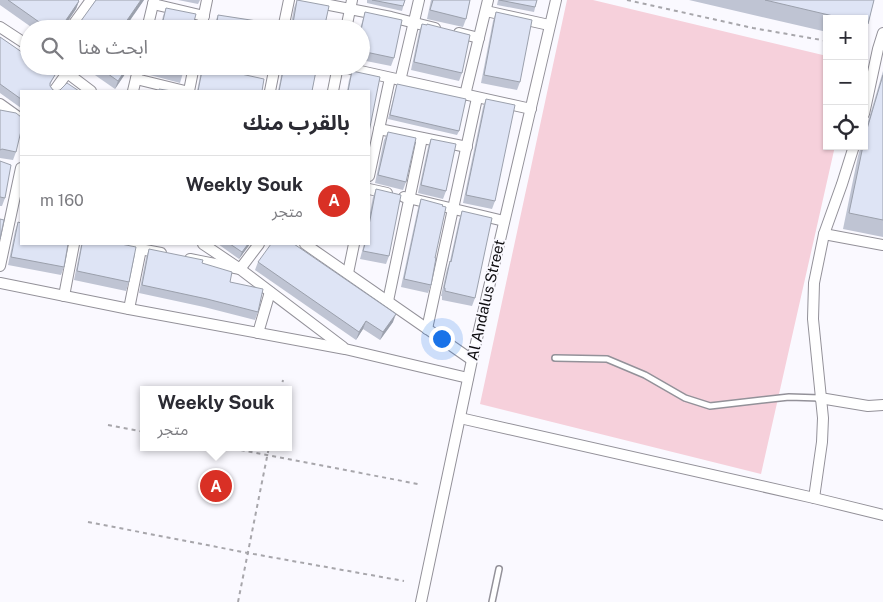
<!DOCTYPE html>
<html lang="ar">
<meta charset="utf-8">
<style>
:root{--surface:#fff;--page:#f2f2f3;--text:#2b2b33;--muted:#7c7c81;--line:#e1e1e2;--accent:#d93025}
body{margin:0;font-family:"Public Sans","Noto Sans Arabic",sans-serif;background:var(--page);color:var(--text);direction:rtl}
.controls{position:absolute;right:15px;top:15px;display:grid;overflow:hidden;border-radius:0px;box-shadow:0 1px 4px #0004}
.controls button{width:45px;height:45px;display:grid;place-items:center;padding:0;border:0;border-bottom:1px solid var(--line);background:var(--surface);color:var(--text);font:25px sans-serif}
.you{position:absolute;left:441px;top:338px;width:18px;height:18px;margin:-12px;border:4px solid #fff;border-radius:50%;background:#1a73e8;box-shadow:0 0 0 8px #1a73e833}
.badge{display:grid;place-items:center;width:32px;height:32px;border-radius:50%;background:var(--accent);color:#fff;font-size:16px;font-weight:700}
.pin{position:absolute;translate:-50% -50%;border:2px solid #fff;box-shadow:0 1px 5px #0006}
.popup{position:absolute;left:140px;top:386px;width:152px;height:65px;box-sizing:border-box;display:grid;place-content:center;border-radius:0px;background:var(--surface);filter:drop-shadow(0 1px 4px #0005);font-size:16px;white-space:nowrap;color:var(--muted)}
.popup b{font-size:19px;color:var(--text)}
.popup::after{content:'';position:absolute;left:50%;top:100%;margin-left:-10px;border:10px solid transparent;border-top-color:var(--surface)}
.list{margin:0;padding:0;list-style:none}
h2{display:flex;justify-content:space-between;align-items:center;height:65px;margin:0;padding:0 20px;font-size:21px}
h2 small{font-size:16px;font-weight:400;color:var(--muted)}
.list li{display:grid;grid-template-columns:32px 1fr auto;gap:15px;align-items:center;box-sizing:border-box;height:90px;padding:0 20px;border-top:1px solid var(--line)}
.list b{display:block;font-size:19px;white-space:nowrap}
.list p{margin:0;font-size:16px;white-space:nowrap;color:var(--muted)}
.list em{font-size:16px;font-style:normal;color:var(--muted)}
.icon{flex:none;width:28px;height:28px;fill:none;stroke:currentColor;stroke-width:2;stroke-linecap:round;stroke-linejoin:round}
.map{position:relative;flex:none;width:883px;height:602px;overflow:hidden;direction:ltr}
.search{position:absolute;background:var(--surface);box-shadow:0 1px 4px #0004;left:20px;top:20px;width:350px;height:55px;display:flex;align-items:center;gap:12px;box-sizing:border-box;padding:0 18px;border-radius:28px;color:var(--muted);font-size:19px}
.panel{position:absolute;background:var(--surface);box-shadow:0 1px 4px #0004;left:20px;top:90px;width:350px;height:155px;border-radius:0px;direction:rtl}
.map>svg:first-child{display:block}
.green{fill:#f6d0db}
.lines{fill:none;stroke-linecap:round;stroke-linejoin:round}
.service-casing{stroke:#939199;stroke-width:8}
.minor-casing{stroke:#939199;stroke-width:12}
.path{stroke:#a7a6ab;stroke-width:2;stroke-dasharray:4 4;stroke-linecap:butt}
.service{stroke:#fff;stroke-width:5}
.minor{stroke:#fff;stroke-width:10}
.wall{fill:#bfc4d3}
.shaded-wall{fill:#9ba0ac}
.building{fill:#dee4f5;stroke:#9ba0ac}
.labels{text-anchor:middle;stroke-width:4;stroke-linejoin:round;paint-order:stroke}
.street-label{font-size:15px;fill:#0e0d10;stroke:#faf9ff}
</style>
<div class="map">
<svg width="883" height="602" viewBox="0 0 883 602">
<rect width="100%" height="100%" fill="#faf9ff"/>
<polygon class="green" points="567,0 593,0 827,56 827,146 835,146 761,474 480,404"/>
<g class="lines">
<g class="service-casing">
<g id="service">
<polyline points="555,358 607,359 645,375 685,398 710,406 789,397 820,398"/>
<polyline points="492,602 499,569"/>
</g>
</g>
<g class="minor-casing">
<g id="minor">
<polyline points="304,0 391,17 435,28"/>
<polyline points="153,4 204,16"/>
<polyline points="486,11 549,25"/>
<polyline points="0,27 29,46"/>
<polyline points="70,29 91,0"/>
<polyline points="147,29 154,0"/>
<polyline points="201,29 207,0"/>
<polyline points="283,29 289,0"/>
<polyline points="346,29 352,0"/>
<polyline points="459,33 479,38"/>
<polyline points="58,66 91,91"/>
<polyline points="338,66 531,109"/>
<polyline points="136,79 185,91"/>
<polyline points="400,81 419,0"/>
<polyline points="54,91 67,73"/>
<polyline points="133,91 139,66"/>
<polyline points="189,91 194,66"/>
<polyline points="270,91 275,66"/>
<polyline points="333,91 338,66"/>
<polyline points="465,95 488,0"/>
<polyline points="0,104 21,119"/>
<polyline points="864,114 878,49 883,33"/>
<polyline points="379,129 467,147"/>
<polyline points="369,176 390,78"/>
<polyline points="369,189 387,193"/>
<polyline points="404,197 504,221"/>
<polyline points="824,234 883,245"/>
<polyline points="113,244 161,253"/>
<polyline points="203,244 240,269 343,347"/>
<polyline points="305,244 472,360"/>
<polyline points="190,259 240,269 259,244"/>
<polyline points="0,266 21,168"/>
<polyline points="348,273 354,244"/>
<polyline points="0,283 129,309 345,349 468,378"/>
<polyline points="64,296 74,244"/>
<polyline points="388,301 422,138"/>
<polyline points="129,309 141,249"/>
<polyline points="427,329 477,98"/>
<polyline points="258,333 270,292"/>
<polyline points="820,398 868,406 883,405"/>
<polyline points="460,418 814,498 883,515"/>
<polyline points="814,498 822,442 823,418 813,319 814,283 824,234 842,184 854,146"/>
<polyline points="421,602 472,360 556,0"/>
</g>
</g>
<g class="path">
<polyline points="627,0 753,28 827,41"/>
<polyline points="281,390 283,380"/>
<polyline points="108,425 144,432"/>
<polyline points="225,447 418,484"/>
<polyline points="88,522 248,553 404,581"/>
<polyline points="238,602 269,447"/>
</g>
<use href="#service" class="service"/>
<use href="#minor" class="minor"/>
</g>
<g class="wall">
<polygon points="0,0 78,0 79,1 76,9 67,23 69,27 73,28 78,25 96,0 144,0 124,29 34,29 0,5"/>
<polygon points="178,0 200,0 198,4"/>
<polygon points="297,0 324,29 290,29 294,8"/>
<polygon points="367,0 405,0 402,11 367,3"/>
<polygon points="431,0 470,0 466,19 463,27 427,19"/>
<polygon points="498,0 537,0 534,12 497,5"/>
<polygon points="689,0 874,0 868,24 864,34 864,19 827,19 827,32"/>
<polygon points="166,8 192,29 160,29 163,16"/>
<polygon points="365,12 394,58 391,66 361,60 361,29 360,29"/>
<polygon points="496,12 520,82 517,90 481,83 493,21"/>
<polygon points="218,15 269,29 214,29 215,22"/>
<polygon points="422,24 462,73 459,81 411,70 419,32"/>
<polygon points="0,37 55,75 50,85 53,90 56,91 79,91 21,91 21,108 0,93"/>
<polygon points="82,66 128,66 125,74 115,89"/>
<polygon points="152,66 185,66 180,83 150,75"/>
<polygon points="202,66 234,66 232,72 262,91 197,91"/>
<polygon points="283,66 317,66 312,91 278,91"/>
<polygon points="352,71 369,91 347,91 349,80"/>
<polygon points="883,71 883,237 843,229 858,156 861,146 864,146 864,135"/>
<polygon points="397,84 459,131 457,135 388,119"/>
<polygon points="486,99 495,201 492,209 463,203 483,107"/>
<polygon points="0,110 16,152 13,160 0,158"/>
<polygon points="388,132 406,182 403,190 375,183 384,140"/>
<polygon points="431,139 446,191 443,199 418,193 428,147"/>
<polygon points="0,161 5,198 2,206 0,206"/>
<polygon points="376,189 389,256 386,264 360,259 364,244 369,244 369,218 373,197"/>
<polygon points="421,199 435,258 431,285 428,293 401,287 418,208"/>
<polygon points="462,211 475,298 472,306 442,300 442,296 441,296 447,269 450,261 459,220"/>
<polygon points="18,222 64,267 61,275 8,265 15,231"/>
<polygon points="80,244 121,244 129,282 126,291 74,280 81,245"/>
<polygon points="218,244 250,244 239,259"/>
<polygon points="149,249 202,263 230,282 258,312 255,320 204,307 139,293 146,258"/>
<polygon points="258,262 393,322 380,340 363,329 356,340 255,270"/>
</g>
<g class="shaded-wall">
<polygon points="141,0 144,0 124,29 121,29"/>
<polygon points="79,1 76,9 63,28 66,20"/>
<polygon points="128,66 125,74 115,89 118,81"/>
<polygon points="248,244 250,244 239,259 242,252"/>
<polygon points="396,314 393,322 380,340 383,332"/>
<polygon points="366,321 363,329 356,340 359,332"/>
</g>
<g class="building">
<polygon points="8,0 78,0 79,1 66,20 67,24 69,27 73,28 78,25 96,0 141,0 121,29 49,29"/>
<polygon points="297,0 329,6 324,29 292,29"/>
<polygon points="372,0 405,0 403,6"/>
<polygon points="433,0 470,0 466,19 430,10"/>
<polygon points="499,0 537,0 535,7"/>
<polygon points="765,0 874,0 868,24 864,23 864,19 846,19"/>
<polygon points="166,8 196,14 192,29 161,29"/>
<polygon points="365,12 402,20 394,58 361,51 361,30"/>
<polygon points="496,12 532,20 520,82 484,75"/>
<polygon points="218,15 270,23 269,29 216,29"/>
<polygon points="422,24 427,25 427,24 470,35 462,73 414,62"/>
<polygon points="0,37 29,57 29,66 42,66 55,75 50,83 50,86 53,90 56,91 60,90 67,83 79,91 21,91 21,99 0,84"/>
<polygon points="97,66 128,66 118,81"/>
<polygon points="154,66 185,66 183,74 153,67"/>
<polygon points="203,66 234,66 232,72 264,79 262,91 198,91"/>
<polygon points="284,66 317,66 312,91 279,91"/>
<polygon points="352,71 380,77 369,132 369,91 348,91"/>
<polygon points="883,75 883,220 849,213 863,146 864,146 864,139"/>
<polygon points="397,84 466,99 459,131 390,115"/>
<polygon points="159,89 172,91 159,91"/>
<polygon points="486,99 515,105 495,201 466,195"/>
<polygon points="0,110 16,113 21,117 21,131 16,152 2,149 0,150"/>
<polygon points="388,132 416,138 406,182 378,175"/>
<polygon points="431,139 456,144 446,191 421,185"/>
<polygon points="0,161 11,165 5,198 0,197"/>
<polygon points="376,189 401,195 389,256 363,251 365,244 369,244 369,225"/>
<polygon points="421,199 443,205 442,206 446,207 435,258 436,258 431,285 404,279"/>
<polygon points="462,211 492,218 475,298 445,291 445,288 444,288 450,261 451,262"/>
<polygon points="0,219 4,220 0,239"/>
<polygon points="18,222 21,223 21,244 68,244 64,267 11,257"/>
<polygon points="82,244 121,244 136,247 129,282 77,271"/>
<polygon points="230,244 248,244 242,252"/>
<polygon points="271,244 294,244 396,314 383,332 366,321 359,332 258,262"/>
<polygon points="149,249 203,260 202,263 232,272 230,282 263,289 258,312 207,299 142,285"/>
</g>
<g class="labels">
<g class="street-label">
<text transform="translate(486 300) rotate(-77)" y="5">Al Andalus Street</text>
</g>
</g>
</svg>
<div class="controls">
<button>+</button>
<button>−</button>
<button><svg class="icon" aria-label="locate" viewBox="0 0 24 24"><circle cx="12" cy="12" r="6"/><path d="M12 2v4M12 18v4M2 12h4M18 12h4"/></svg></button>
</div>
<div class="you"></div>
<div class="pin badge" style="left:216px;top:486px">A</div>
<div class="popup"><b>Weekly Souk</b>متجر</div>
<div class="search"><svg class="icon" aria-label="search" viewBox="0 0 24 24"><circle cx="10" cy="10" r="6"/><path d="M15 15l6 6"/></svg>ابحث هنا</div>
<section class="panel">
<h2>بالقرب منك<small></small></h2>
<ul class="list">
<li><span class="badge">A</span><div><b>Weekly Souk</b><p>متجر</p></div><em>160 m</em></li>
</ul>
</section>
</div>
